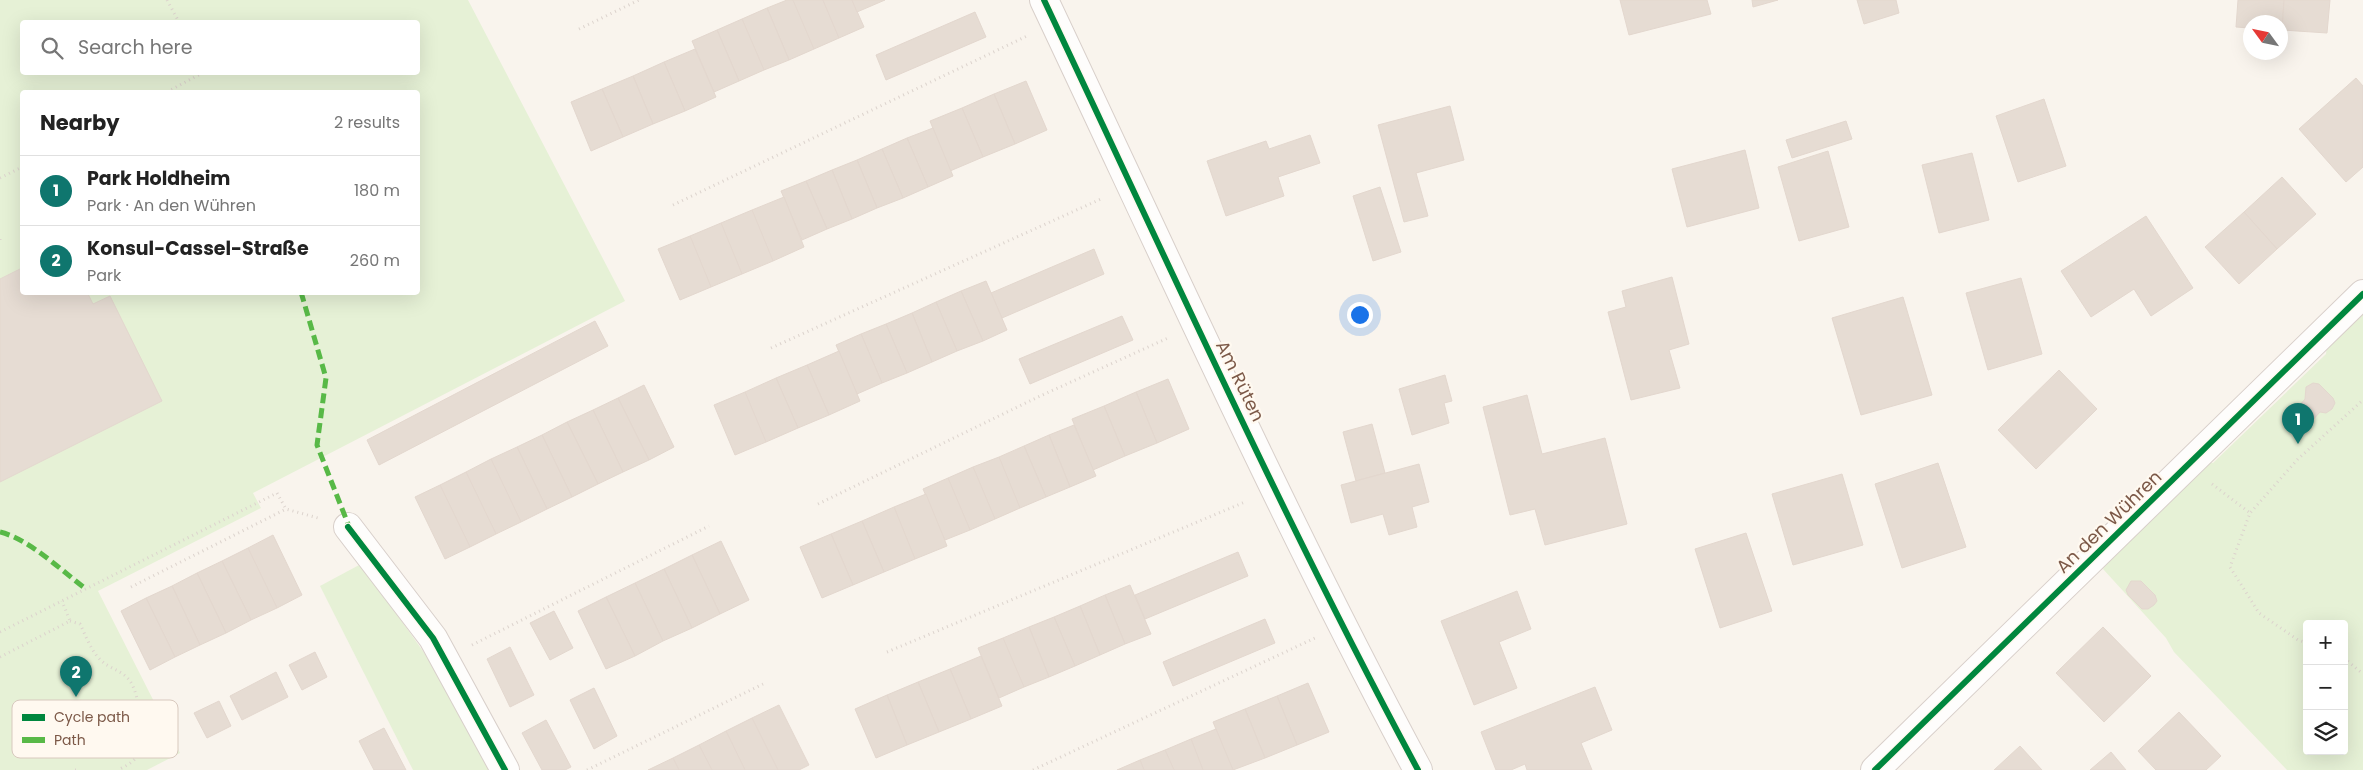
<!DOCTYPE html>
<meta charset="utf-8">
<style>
:root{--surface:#fff;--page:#f6f6f6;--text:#222;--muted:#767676;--line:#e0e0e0;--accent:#0f766e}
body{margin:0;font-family:Poppins,sans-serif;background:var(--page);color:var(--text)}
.controls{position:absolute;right:15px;bottom:15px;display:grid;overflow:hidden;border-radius:5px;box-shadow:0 5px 20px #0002}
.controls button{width:45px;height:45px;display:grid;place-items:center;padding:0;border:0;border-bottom:1px solid var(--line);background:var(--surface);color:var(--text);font:25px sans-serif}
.compass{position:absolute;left:2243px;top:15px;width:45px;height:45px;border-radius:50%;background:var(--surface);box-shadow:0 5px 20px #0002;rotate:303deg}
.you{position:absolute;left:1359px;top:314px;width:18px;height:18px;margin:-12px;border:4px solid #fff;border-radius:50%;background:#1a73e8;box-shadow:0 0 0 8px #1a73e833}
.badge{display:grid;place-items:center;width:32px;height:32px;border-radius:50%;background:var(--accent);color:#fff;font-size:16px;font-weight:700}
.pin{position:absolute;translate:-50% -41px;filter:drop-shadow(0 1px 2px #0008)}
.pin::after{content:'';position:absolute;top:26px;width:18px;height:15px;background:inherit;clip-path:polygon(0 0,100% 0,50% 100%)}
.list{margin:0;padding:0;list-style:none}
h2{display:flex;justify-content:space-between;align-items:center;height:65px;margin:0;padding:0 20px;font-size:21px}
h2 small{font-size:16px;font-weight:400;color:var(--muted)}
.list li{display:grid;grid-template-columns:32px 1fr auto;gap:15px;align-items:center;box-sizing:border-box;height:70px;padding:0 20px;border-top:1px solid var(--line)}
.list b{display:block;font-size:19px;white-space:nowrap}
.list p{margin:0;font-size:16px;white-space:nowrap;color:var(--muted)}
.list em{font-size:16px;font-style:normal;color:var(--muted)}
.icon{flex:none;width:28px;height:28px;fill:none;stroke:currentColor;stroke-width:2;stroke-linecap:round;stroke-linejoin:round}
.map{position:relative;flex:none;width:2363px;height:770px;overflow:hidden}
.search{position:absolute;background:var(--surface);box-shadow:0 5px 20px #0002;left:20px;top:20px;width:400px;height:55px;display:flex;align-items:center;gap:12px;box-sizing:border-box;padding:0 18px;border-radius:5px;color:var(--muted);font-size:19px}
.panel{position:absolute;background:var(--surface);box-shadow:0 5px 20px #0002;left:20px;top:90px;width:400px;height:205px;border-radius:5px}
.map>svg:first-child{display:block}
.green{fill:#e6f1d6;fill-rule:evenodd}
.building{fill:#e6dcd3;stroke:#e3d7ce}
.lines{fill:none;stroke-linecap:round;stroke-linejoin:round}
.minor-casing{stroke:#d8cfca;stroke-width:30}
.path{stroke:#dcd3cd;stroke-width:3;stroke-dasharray:1 4;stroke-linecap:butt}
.minor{stroke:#fefdfc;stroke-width:28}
.quiet{stroke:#58b947;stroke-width:5;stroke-dasharray:10 5;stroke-linecap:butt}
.cycleway-casing{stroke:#fff9f0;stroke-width:9}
.cycleway{stroke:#00873e;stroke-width:6}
.labels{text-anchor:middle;stroke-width:4.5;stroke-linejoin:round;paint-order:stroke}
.street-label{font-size:18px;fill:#7c5948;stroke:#fff9f0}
.key{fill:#fff9f0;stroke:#d8c9be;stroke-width:1}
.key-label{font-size:14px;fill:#7c5948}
</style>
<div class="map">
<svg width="2363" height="770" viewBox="0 0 2363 770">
<rect width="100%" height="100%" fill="#f9f4ed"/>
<g class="green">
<path d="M 0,0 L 468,0 L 625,301 L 253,493 L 261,508 L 98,591 L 180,753 L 147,770 L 0,770 ZM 22,22 L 418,22 L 418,72 L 22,72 ZM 22,92 L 418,92 L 418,292 L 22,292 Z"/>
<path d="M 2363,303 L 2363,770 L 2287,770 L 2174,652 L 2166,638 L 2103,569 L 2106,565 L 2101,560 L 2204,460 L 2213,463 L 2326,354 L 2328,334 ZM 2307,624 L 2344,624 L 2344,751 L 2307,751 Z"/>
<polygon points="361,564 425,654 490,770 413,770 320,586"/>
</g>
<g class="building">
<polygon points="787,0 793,0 814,49 789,60 767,8"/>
<polygon points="793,0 823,0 839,38 814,49"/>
<polygon points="823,0 852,0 864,27 839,38"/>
<polygon points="852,0 885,0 857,12"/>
<polygon points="1620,0 1707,0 1711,14 1629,35"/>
<polygon points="1752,0 1778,0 1753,7"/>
<polygon points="1857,0 1896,0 1899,13 1864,24"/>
<polygon points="2238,0 2284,0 2282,30 2280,22 2250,22 2250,28 2236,27"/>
<polygon points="2284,0 2330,0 2327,33 2282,30"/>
<polygon points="767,8 789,60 764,70 742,19"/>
<polygon points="975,12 986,37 886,80 876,55"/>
<polygon points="742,19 764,70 739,81 717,30"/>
<polygon points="717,30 739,81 714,92 692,41"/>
<polygon points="695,49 716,97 685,111 664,62"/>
<polygon points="664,62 685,111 653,124 633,76"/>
<polygon points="633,76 653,124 623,137 602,89"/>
<polygon points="2356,78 2363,86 2363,167 2346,182 2299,129"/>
<polygon points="1026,81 1047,130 1015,144 994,94"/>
<polygon points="602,89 623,137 591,151 571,102"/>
<polygon points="994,94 1015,144 983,157 962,108"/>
<polygon points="2044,99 2066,166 2018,182 1996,116"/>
<polygon points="1450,106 1464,160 1416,173 1428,216 1404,222 1378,125"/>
<polygon points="962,108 983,157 950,171 930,121"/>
<polygon points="1846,121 1852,139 1792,158 1786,140"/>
<polygon points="933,128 953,176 928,187 907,138"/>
<polygon points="1310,135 1320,163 1278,177 1284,196 1226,216 1207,161 1266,141 1269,149"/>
<polygon points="907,138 928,187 903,198 882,149"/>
<polygon points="882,149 903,198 877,208 857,160"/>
<polygon points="1745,150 1759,208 1687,227 1672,169"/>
<polygon points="1828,151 1849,227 1799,241 1778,167"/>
<polygon points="1972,153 1989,220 1939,233 1922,165"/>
<polygon points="857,160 877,208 852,219 832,170"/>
<polygon points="832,170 852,219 827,229 806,181"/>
<polygon points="2282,177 2316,214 2277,249 2244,212"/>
<polygon points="806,181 827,229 802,240 781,191"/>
<polygon points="1380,187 1401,252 1373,261 1353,196"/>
<polygon points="784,197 804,247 773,261 752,210"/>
<polygon points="752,210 773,261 742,274 721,223"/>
<polygon points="2244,212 2277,249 2239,284 2205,247"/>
<polygon points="2146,216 2193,288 2151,316 2134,289 2091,317 2061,271"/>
<polygon points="721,223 742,274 711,287 690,236"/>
<polygon points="690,236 711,287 680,300 658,249"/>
<polygon points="1094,249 1104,274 1002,318 991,293"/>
<polygon points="22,268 22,292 87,292 93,304 110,296 162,401 0,482 0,279"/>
<polygon points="1672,277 1689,344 1669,350 1680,388 1631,400 1608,312 1626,307 1622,291"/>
<polygon points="2021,278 2042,354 1988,370 1966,293"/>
<polygon points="986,281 1007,330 983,341 961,291"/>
<polygon points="961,291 983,341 957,351 936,302"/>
<polygon points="1903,297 1932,395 1861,415 1832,318"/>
<polygon points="936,302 957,351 932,362 912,313"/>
<polygon points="912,313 932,362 907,373 886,324"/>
<polygon points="1122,316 1133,340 1030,384 1019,359"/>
<polygon points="595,321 608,346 379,465 367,440"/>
<polygon points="886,324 907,373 882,383 861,334"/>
<polygon points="861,334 882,383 857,394 836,345"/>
<polygon points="839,351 860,401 829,415 807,365"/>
<polygon points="807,365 829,415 798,428 776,378"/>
<polygon points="2059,370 2097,409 2036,469 1998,430"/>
<polygon points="1445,375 1452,401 1444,403 1449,423 1412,435 1399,389"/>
<polygon points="776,378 798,428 766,442 745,392"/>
<polygon points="1168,379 1189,429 1157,443 1136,392"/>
<polygon points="2313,383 2319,384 2333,398 2335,403 2332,409 2326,413 2320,412 2300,434 2286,421 2305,399 2306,387"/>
<polygon points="644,385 674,447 649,460 618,398"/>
<polygon points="745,392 766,442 735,455 714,405"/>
<polygon points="1136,392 1157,443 1125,456 1104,406"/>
<polygon points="1527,395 1542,454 1605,438 1627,524 1545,545 1535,509 1510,515 1483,407"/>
<polygon points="618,398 649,460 623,472 593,410"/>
<polygon points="1104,406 1125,456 1093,470 1072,419"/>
<polygon points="593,410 623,472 598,484 567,422"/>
<polygon points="567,422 598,484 572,497 542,435"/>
<polygon points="1372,424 1385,473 1356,481 1343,432"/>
<polygon points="1074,425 1096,476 1070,487 1049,435"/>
<polygon points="542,435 572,497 547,509 517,447"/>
<polygon points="1049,435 1070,487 1046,497 1024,446"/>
<polygon points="1024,446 1046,497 1020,508 999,457"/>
<polygon points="517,447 547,509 521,522 491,459"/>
<polygon points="999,457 1020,508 995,519 973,467"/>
<polygon points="491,459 521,522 496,534 466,472"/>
<polygon points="1938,463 1966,547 1902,568 1875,484"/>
<polygon points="1419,464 1429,502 1412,507 1417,527 1389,535 1383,514 1351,523 1341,485"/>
<polygon points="973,467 995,519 970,530 948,478"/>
<polygon points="466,472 496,534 470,547 440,485"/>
<polygon points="1842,474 1863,545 1793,565 1772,494"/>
<polygon points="948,478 970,530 945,540 923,489"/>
<polygon points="440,485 470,547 445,559 415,497"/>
<polygon points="926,494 947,546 915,559 894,507"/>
<polygon points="894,507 915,559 884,572 862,521"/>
<polygon points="862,521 884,572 853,585 831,534"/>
<polygon points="1746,533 1772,611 1720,628 1695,549"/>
<polygon points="831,534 853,585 822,598 800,547"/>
<polygon points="273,535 302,595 277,608 248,548"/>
<polygon points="721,541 749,600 720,614 692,555"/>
<polygon points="248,548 277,608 251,620 222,561"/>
<polygon points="1238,552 1248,576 1145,619 1135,595"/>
<polygon points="692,555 720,614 692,628 664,569"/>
<polygon points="222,561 251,620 226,633 197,573"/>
<polygon points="664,569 692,628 663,641 635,583"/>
<polygon points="197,573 226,633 200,645 172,586"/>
<polygon points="2131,581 2141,581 2155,595 2157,601 2154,605 2148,609 2142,609 2128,595 2126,590"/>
<polygon points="635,583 663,641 635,656 606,597"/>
<polygon points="1130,585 1151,634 1125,644 1105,595"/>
<polygon points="172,586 200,645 175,657 146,598"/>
<polygon points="1517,591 1531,629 1499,642 1517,688 1474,705 1441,621"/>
<polygon points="1105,595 1125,644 1100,655 1080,606"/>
<polygon points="606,597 635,656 606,669 578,611"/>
<polygon points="146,598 175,657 150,670 121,611"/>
<polygon points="1080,606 1100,655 1075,666 1054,617"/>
<polygon points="554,611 573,648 550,660 530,623"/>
<polygon points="1054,617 1075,666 1049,677 1029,627"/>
<polygon points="1265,619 1275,643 1173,686 1163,662"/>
<polygon points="1029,627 1049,677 1024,687 1003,638"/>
<polygon points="2103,627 2151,676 2104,722 2056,673"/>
<polygon points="1003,638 1024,687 999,698 978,648"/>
<polygon points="510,647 534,695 510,707 487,659"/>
<polygon points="315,652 327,677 302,690 289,665"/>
<polygon points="981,656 1002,706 971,719 950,669"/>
<polygon points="950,669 971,719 939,732 918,682"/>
<polygon points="276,672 288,697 242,720 230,696"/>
<polygon points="918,682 939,732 907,745 887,695"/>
<polygon points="1308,683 1329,732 1297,745 1277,696"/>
<polygon points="1595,687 1612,730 1581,743 1592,770 1527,770 1525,764 1511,770 1496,770 1481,732"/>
<polygon points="594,688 617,736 594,749 570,700"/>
<polygon points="887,695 907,745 876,758 855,709"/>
<polygon points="1277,696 1297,745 1265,758 1245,709"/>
<polygon points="219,701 231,726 207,738 194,713"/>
<polygon points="779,705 809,765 799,770 778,770 752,718"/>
<polygon points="1245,709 1265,758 1233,770 1213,722"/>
<polygon points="2179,712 2221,756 2206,770 2156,770 2138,751"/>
<polygon points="752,718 778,770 745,770 726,731"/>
<polygon points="546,720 571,767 565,770 542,770 522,733"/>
<polygon points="384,728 406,770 374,770 359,741"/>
<polygon points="1216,729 1233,770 1203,770 1191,739"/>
<polygon points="726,731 745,770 712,770 699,745"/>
<polygon points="1191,739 1203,770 1174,770 1165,750"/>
<polygon points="699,745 712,770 679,770 673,758"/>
<polygon points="2020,746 2042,770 1994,770"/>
<polygon points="1165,750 1174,770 1144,770 1140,760"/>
<polygon points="2111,752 2126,770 2090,770"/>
<polygon points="673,758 679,770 648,770"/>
<polygon points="1140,760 1144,770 1117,770"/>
</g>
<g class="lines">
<g class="minor-casing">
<g id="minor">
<path d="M 1044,0 C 1166,258 1283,519 1418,770"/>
<polyline points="348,527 433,638 505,770"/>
<polyline points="1875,770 2363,294"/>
</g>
</g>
<g class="path">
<polyline points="167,0 179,22"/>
<polyline points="579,29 639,0"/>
<polyline points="167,92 204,72"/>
<polyline points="0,178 22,167"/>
<polyline points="673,205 1027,36"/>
<polyline points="0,239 0,240"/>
<polyline points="771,348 1101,199"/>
<polyline points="2212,484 2250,513"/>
<polyline points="818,504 1038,397 1168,338"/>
<polyline points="131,587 286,509"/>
<path d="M 70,621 L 80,624 C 86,636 92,654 104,663 C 112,669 124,672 130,681 C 140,695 145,740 137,756 C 134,762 124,767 118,770"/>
<polyline points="0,632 277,493 286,509 318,518"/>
<polyline points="2307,643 2298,640 2259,613 2230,567 2250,513 2298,459 2363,400"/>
<polyline points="472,645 709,526"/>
<polyline points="887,652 1245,502"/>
<polyline points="0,657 70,621 62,601"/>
<polyline points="2344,658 2363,674"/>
<polyline points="75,770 76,770"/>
<polyline points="587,770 763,684"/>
<polyline points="1033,770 1315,638"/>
</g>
<use href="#minor" class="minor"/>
<g class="quiet">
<polyline points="301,292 326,378 317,445 350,529"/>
<path d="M 0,532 C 29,539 62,571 86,589"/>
</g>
<g class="cycleway-casing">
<g id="cycleway">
<path d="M 1044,0 C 1166,258 1283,519 1418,770"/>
<polyline points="348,527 433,638 505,770"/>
<polyline points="1875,770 2363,294"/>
</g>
</g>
<use href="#cycleway" class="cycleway"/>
</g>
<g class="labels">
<g class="street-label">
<text transform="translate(1240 381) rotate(64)" y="6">Am Rüten</text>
<text transform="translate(2109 522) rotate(-44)" y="6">An den Wühren</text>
</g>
</g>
<rect x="12" y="700" width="166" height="58" rx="8" class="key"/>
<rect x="22" y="714" width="23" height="7" fill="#00873e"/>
<rect x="22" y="737" width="23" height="6" fill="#58b947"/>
<g class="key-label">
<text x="54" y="722">Cycle path</text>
<text x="54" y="745">Path</text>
</g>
</svg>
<div class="controls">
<button>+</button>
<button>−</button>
<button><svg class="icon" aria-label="layers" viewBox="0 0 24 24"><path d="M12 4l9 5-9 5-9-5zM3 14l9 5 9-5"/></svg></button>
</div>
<svg class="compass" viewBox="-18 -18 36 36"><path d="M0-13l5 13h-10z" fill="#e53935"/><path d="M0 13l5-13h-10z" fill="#767676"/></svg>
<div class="you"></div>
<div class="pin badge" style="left:2298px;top:444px">1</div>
<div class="pin badge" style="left:76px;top:697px">2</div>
<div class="search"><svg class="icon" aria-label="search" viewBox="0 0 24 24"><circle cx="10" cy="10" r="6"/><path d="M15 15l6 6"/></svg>Search here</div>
<section class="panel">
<h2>Nearby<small>2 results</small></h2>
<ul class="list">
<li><span class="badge">1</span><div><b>Park Holdheim</b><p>Park · An den Wühren</p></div><em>180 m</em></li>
<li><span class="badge">2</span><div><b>Konsul-Cassel-Straße</b><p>Park</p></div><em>260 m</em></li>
</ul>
</section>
</div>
